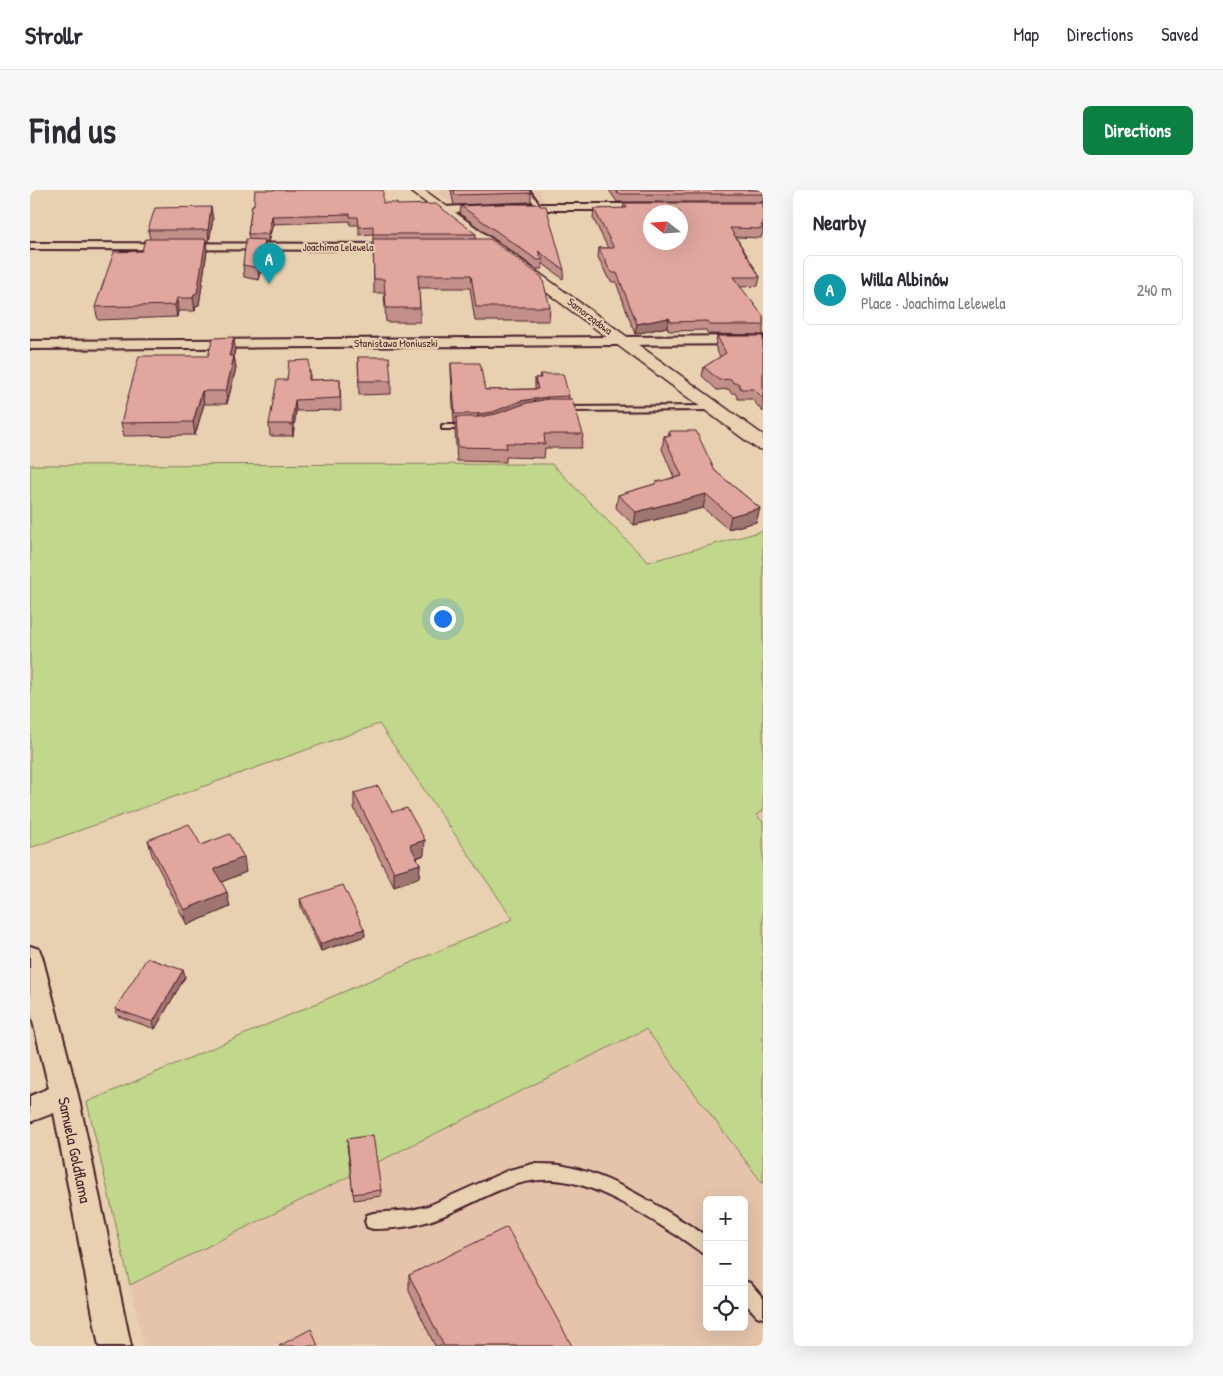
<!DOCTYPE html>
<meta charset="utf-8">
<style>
:root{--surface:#fff;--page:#f7f7f7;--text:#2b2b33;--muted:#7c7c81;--line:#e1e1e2;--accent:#0b8043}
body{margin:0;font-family:"Patrick Hand",sans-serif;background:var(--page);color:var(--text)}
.controls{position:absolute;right:15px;bottom:15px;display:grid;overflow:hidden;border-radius:8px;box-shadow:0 5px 20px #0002}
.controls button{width:45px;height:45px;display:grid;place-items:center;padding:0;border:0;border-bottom:1px solid var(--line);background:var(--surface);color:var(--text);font:25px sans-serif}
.compass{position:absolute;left:613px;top:15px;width:45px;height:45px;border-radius:50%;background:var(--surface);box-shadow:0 5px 20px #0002;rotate:287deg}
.you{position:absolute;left:412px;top:428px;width:18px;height:18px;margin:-12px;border:4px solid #fff;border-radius:50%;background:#1a73e8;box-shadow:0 0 0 8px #1a73e833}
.badge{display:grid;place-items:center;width:32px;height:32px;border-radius:50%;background:var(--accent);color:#fff;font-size:16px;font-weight:700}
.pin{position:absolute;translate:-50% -41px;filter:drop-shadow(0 1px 2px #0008)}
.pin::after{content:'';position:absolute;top:26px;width:18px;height:15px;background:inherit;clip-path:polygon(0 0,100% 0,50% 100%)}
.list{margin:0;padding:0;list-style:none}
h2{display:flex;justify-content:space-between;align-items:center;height:65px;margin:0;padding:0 20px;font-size:21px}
h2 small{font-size:16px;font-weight:400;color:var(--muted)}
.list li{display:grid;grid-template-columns:32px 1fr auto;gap:15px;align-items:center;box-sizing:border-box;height:70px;margin:0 10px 10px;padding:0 10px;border:1px solid var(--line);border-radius:8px}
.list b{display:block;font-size:19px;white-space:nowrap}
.list p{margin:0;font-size:16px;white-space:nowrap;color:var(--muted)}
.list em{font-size:16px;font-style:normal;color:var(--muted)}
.icon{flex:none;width:28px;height:28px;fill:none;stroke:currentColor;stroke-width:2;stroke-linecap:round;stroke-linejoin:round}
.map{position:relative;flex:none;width:733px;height:1156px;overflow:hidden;border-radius:8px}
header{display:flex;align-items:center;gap:30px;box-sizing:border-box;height:70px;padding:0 25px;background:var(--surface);border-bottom:1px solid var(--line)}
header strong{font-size:24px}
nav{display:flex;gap:28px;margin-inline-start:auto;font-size:18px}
.intro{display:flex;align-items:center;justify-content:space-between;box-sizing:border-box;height:120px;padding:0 30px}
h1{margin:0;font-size:35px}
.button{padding:12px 22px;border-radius:8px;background:var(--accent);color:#fff;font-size:18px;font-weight:700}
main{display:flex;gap:30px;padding:0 30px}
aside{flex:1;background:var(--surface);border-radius:8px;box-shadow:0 5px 20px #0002}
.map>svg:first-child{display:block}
.built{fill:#e5c4ab;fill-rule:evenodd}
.green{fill:#c1d78c;stroke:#867b5c}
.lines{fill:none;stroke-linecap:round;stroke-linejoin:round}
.lane-casing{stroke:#4a1f2b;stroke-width:4}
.street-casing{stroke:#4a1f2b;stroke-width:4}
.secondary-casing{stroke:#4a1f2b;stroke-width:3}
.lane{fill:#e7d1b0;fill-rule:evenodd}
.street{fill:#e7d1b0;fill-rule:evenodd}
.secondary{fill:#e7d1b0;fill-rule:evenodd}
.wall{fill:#c29089;stroke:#4a1f2b}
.shaded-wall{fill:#9e756f;stroke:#4a1f2b}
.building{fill:#e1a79f;stroke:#4a1f2b;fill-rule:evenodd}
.labels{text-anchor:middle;stroke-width:4;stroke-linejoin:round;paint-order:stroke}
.far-street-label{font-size:11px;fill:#4a1f2b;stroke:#e7d1b0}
.near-street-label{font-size:16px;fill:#4a1f2b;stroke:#e7d1b0}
</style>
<header>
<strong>Strollr</strong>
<nav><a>Map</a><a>Directions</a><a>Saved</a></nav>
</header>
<div class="intro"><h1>Find us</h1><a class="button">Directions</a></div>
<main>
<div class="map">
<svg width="733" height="1156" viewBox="0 0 733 1156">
<rect width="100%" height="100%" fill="#e7d1b0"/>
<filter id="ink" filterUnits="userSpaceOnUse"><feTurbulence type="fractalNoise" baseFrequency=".02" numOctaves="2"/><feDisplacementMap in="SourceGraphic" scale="10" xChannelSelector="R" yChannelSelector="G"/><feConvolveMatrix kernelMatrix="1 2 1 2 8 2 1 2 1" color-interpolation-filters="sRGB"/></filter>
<g filter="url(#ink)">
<g class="built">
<polygon points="404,0 509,0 514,14 423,15"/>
<path d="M 733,621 L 733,1156 L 114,1156 L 57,912 ZM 677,1010 L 714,1010 L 714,1137 L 677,1137 Z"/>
</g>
<polygon class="green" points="522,274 618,372 733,341 733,621 726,625 733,632 733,994 616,839 100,1095 57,912 483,729 349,534 0,658 0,275"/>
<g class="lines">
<g class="lane-casing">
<g id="lane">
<polygon points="493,0 499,0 512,18 508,18"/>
<polygon points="245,55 248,57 245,80 242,82 239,80 242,57"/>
<polygon points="683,216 687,218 686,220 532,221 528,219 532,217"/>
<polygon points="412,235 438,235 442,237 438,239 412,239"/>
<path d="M 503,974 C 512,974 522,974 530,975 C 584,985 631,1018 677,1046 L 677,1065 C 667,1061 658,1052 648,1046 C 618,1028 588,1007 554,996 C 489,975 457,1012 399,1031 C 381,1037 362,1039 343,1039 L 337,1037 L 335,1031 L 337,1025 L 343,1023 L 381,1020 L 398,1016 L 479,980 Z"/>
<polygon points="714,1091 720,1093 733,1108 733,1128 727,1126 714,1112"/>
</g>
</g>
<g class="street-casing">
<g id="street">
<polygon points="470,14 621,14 626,17 621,20 470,20 414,23 409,20 414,17"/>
<polygon points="0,53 373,54 379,57 373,60 0,59"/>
<polygon points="733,146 733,154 0,159 0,151"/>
<polygon points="0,756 9,759 12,766 48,905 101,1156 69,1156 24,923 0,932 0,906 19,898 0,819"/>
</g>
</g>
<g class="secondary-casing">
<polygon id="secondary" points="379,0 394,0 733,245 733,260 726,258"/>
</g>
<use href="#lane" class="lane"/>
<use href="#street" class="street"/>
<use href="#secondary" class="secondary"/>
</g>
<g class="wall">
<polygon points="421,0 499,0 501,3 501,12 424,15"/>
<polygon points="579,0 733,0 733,12 587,12"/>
<polygon points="353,13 367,15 446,44 446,49 520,117 519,131 445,131 440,98 389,98 390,118 390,132 356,132 354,103 344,103 343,44 329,45 329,35 320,35 320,31 243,34 238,52 235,52 236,61 229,90 214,87 213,75 219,49 218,44 222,15"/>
<polygon points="594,13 733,13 733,44 732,44 731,48 706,47 730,87 728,96 710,97 733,126 733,145 678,144 676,140 639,141 637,137 605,144 586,92 582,92 578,88 568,67 569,58 578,58 563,28 564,19 593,19"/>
<polygon points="471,14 534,80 533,89 512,73 512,79 506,79 430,24 431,16"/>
<polygon points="183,29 179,52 176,52 177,61 169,115 166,116 165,121 148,121 147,127 68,130 65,117 112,61 120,49 118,40"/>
<polygon points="687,146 733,146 733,222 722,209 708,209 705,203 701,203 699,199 687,200 672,186 674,177 690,167 685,156"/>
<polygon points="204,147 205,159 204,166 206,178 197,214 174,214 165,245 94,246 91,233 178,166"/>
<polygon points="328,167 361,191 361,204 329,205"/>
<polygon points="421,173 455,200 505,199 505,188 509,188 510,184 539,206 539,209 553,244 551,258 515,258 514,268 476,267 476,272 427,271 425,241 425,233 424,233 421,181"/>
<polygon points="280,181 280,190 310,189 311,220 266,221 263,246 240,246 239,234 257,190"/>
<polygon points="639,241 685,281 730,318 726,332 698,339 673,318 604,335 586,318 588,305 625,294 644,287 632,259 634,246 638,246"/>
<polygon points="324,603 362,622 394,665 387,668 390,674 389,688 364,697 324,618"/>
<polygon points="118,650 171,655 216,682 191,692 200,717 157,735 122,665"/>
<polygon points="270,709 334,739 335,746 291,761 271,717"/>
<polygon points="153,780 155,787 125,839 88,826 85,819"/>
<polygon points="317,955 351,1000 351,1006 324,1010"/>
<polygon points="379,1085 542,1156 405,1156 379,1101"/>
</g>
<g class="shaded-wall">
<polygon points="181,17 183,29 179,52 178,40"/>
<polygon points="242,26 243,34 238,52 238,44"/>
<polygon points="176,49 177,61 169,115 166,116 165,121 163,108"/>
<polygon points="235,50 236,61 229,90 228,78"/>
<polygon points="147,108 148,121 147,127 145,115"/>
<polygon points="639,128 637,137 605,144 607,134"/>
<polygon points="204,147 205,159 201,179 199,166"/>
<polygon points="204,166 206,178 197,214 196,201"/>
<polygon points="172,201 174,214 165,245 163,232"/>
<polygon points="517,207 516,215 448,233 448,224 490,211"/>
<polygon points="265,210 266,221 263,246 262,234"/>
<polygon points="676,304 673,318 604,335 606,322"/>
<polygon points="730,318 726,332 698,339 701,326"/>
<polygon points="395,650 394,665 380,670 380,655"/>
<polygon points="214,667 216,682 187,694 184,679"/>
<polygon points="390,674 389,688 364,697 364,682"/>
<polygon points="197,702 200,717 157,735 154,720"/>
<polygon points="334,739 335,746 291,761 290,754"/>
<polygon points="153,780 155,787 125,839 123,832"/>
</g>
<g class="building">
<polygon points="225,0 353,0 353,13 367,13 367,15 406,14 446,44 343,44 343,36 329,37 328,27 320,27 320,24 242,26 238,44 218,44 222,15 224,15"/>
<polygon points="424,0 499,0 501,3 425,5"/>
<polygon points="586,0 733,0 733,4 588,4"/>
<path d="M 594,13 L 733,13 L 733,35 L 731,35 L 733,39 L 700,38 L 730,87 L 703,87 L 733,126 L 733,135 L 680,135 L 678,131 L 641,132 L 639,128 L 607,134 L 587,83 L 583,83 L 579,79 L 569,58 L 584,58 L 564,19 L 597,18 ZM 620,22 L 650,22 L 650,52 L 620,52 Z"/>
<polygon points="471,14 510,14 510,16 516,16 534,80 508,61 513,70 507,70 431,16"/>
<polygon points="181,17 178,40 118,40 125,18"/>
<polygon points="115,49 176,49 167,103 164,104 163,108 147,108 145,115 65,117 84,62 112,61"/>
<polygon points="216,49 235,50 228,78 213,75"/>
<polygon points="343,49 460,49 512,87 520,117 446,117 441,85 388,85 390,118 356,118 354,89 344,89"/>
<polygon points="687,146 733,146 733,208 724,199 711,199 708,193 703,193 701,189 689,190 674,177 696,163"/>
<polygon points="204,147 199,166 204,166 196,201 172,201 163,232 91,233 109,166 178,166 183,148"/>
<polygon points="328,167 359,167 361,191 329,191"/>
<polygon points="279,170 279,190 310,189 310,208 265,210 262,234 239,234 247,190 257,190 259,171"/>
<polygon points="421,173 450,173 455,200 508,199 505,188 511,188 510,184 533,184 539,206 517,207 490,211 463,222 448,224 425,224"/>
<polygon points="518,209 542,209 553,244 514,244 515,254 476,253 477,258 428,257 426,227 449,227 466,224 497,213"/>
<polygon points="639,241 666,241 685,281 730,318 701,326 676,304 606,322 588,305 625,294 626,292 652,286 634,246 641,246"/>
<polygon points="348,596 362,622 377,618 395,650 380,655 390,674 364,682 324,603"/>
<polygon points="159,634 171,655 200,644 214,667 184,679 197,702 154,720 118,650"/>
<polygon points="313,695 334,739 290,754 270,709"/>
<polygon points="117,768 153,780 123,832 85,819"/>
<polygon points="343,945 351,1000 323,1004 317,949"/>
<polygon points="477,1037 542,1156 414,1156 379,1085"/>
<polygon points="281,1139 288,1156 249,1156"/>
</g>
</g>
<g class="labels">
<g class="far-street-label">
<text x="308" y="61">Joachima Lelewela</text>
<text transform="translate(560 126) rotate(37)" y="4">Samorządowa</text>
<text x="366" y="157">Stanisława Moniuszki</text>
</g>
<g class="near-street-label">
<text transform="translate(45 960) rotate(78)" y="6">Samuela Goldflama</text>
</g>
</g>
</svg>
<div class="controls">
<button>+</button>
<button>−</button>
<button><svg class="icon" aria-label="locate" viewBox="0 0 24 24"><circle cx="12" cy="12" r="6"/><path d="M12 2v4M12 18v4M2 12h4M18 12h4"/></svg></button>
</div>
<svg class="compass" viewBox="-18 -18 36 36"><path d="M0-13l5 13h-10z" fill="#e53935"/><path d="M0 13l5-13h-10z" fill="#7c7c81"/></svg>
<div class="you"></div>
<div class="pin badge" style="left:239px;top:94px;background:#0f9aa8">A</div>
</div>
<aside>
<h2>Nearby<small></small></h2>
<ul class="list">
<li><span class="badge" style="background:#0f9aa8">A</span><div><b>Willa Albinów</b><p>Place · Joachima Lelewela</p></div><em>240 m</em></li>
</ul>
</aside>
</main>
